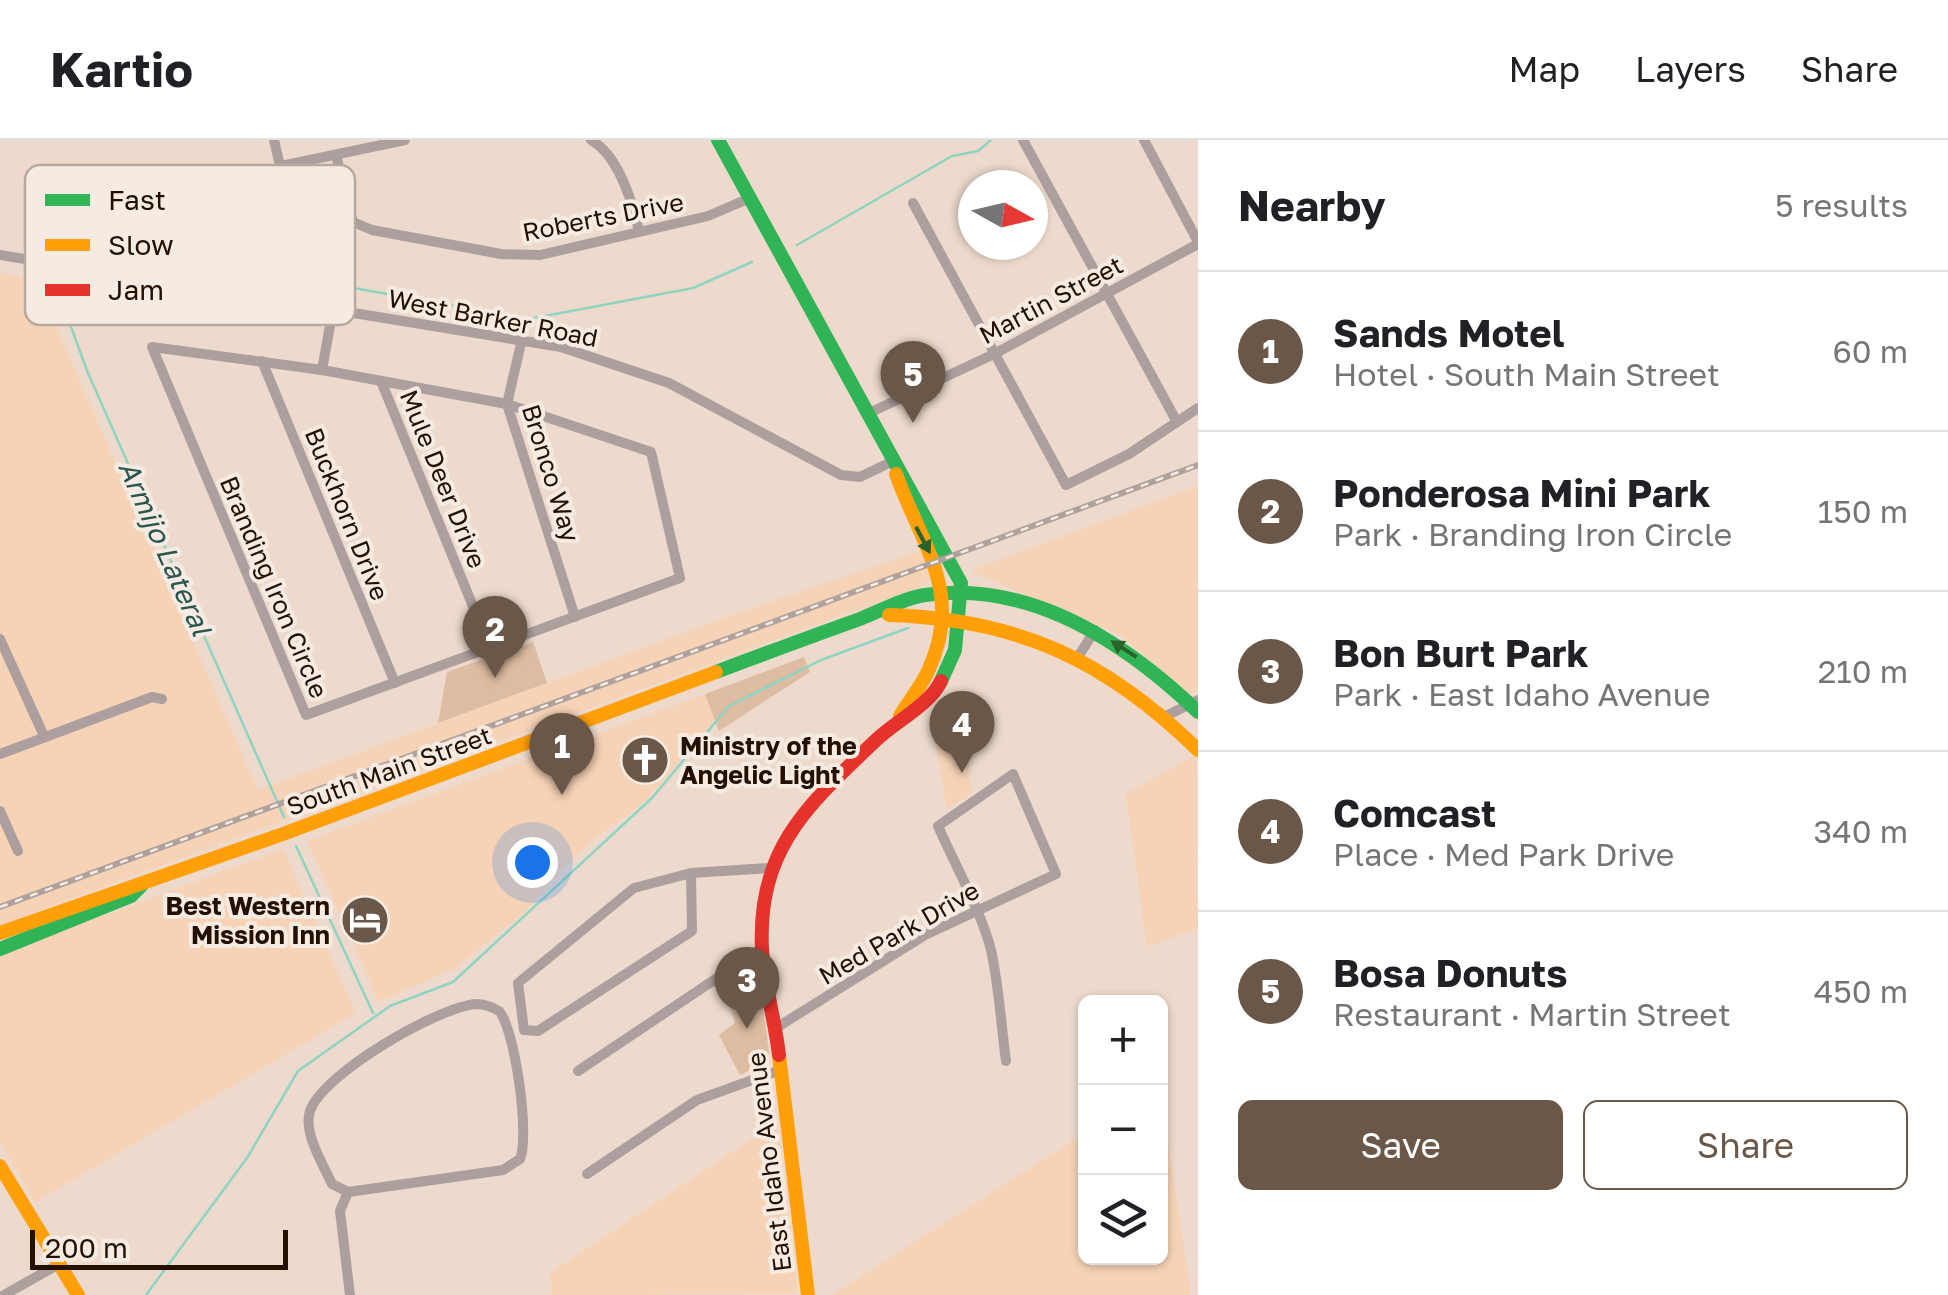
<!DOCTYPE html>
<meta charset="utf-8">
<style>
:root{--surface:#fff;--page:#f2f2f2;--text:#202124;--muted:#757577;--line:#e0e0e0;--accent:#6a5748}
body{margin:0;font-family:"Golos Text",sans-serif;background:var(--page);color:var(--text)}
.controls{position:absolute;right:30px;bottom:30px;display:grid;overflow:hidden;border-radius:15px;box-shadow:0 2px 8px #0004}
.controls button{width:90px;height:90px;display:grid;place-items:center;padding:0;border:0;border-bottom:2px solid var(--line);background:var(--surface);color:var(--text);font:50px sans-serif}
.compass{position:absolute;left:958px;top:30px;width:90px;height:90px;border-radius:50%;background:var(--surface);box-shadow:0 2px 8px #0004;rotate:98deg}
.scale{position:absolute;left:30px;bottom:25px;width:258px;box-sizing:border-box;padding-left:10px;border:5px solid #241001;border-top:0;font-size:28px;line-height:35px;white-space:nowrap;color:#241001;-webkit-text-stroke:8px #f6ebe2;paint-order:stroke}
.you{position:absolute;left:532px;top:722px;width:35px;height:35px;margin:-25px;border:8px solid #fff;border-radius:50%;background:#1a73e8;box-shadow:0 0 0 15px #1a73e833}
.badge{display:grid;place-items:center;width:65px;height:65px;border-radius:50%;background:var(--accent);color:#fff;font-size:32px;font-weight:700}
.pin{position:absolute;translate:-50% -82px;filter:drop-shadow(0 2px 5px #0008)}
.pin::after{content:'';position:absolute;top:52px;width:35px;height:30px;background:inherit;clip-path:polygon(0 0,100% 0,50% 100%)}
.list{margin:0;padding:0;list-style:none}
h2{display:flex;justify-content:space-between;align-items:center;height:130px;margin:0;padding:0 40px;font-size:42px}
h2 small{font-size:32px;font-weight:400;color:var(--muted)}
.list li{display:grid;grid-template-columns:65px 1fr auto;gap:30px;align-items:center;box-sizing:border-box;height:160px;padding:0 40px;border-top:2px solid var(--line)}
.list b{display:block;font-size:38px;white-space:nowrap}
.list p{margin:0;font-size:32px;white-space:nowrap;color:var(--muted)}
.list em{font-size:32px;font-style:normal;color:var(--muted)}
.actions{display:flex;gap:20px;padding:30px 40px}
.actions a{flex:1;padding:22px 0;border:2px solid var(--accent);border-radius:15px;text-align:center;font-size:35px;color:var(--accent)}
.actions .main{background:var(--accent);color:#fff}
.icon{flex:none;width:55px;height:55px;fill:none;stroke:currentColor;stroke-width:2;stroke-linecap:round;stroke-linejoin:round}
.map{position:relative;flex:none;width:1198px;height:1155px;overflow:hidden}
header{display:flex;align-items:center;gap:60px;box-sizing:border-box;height:140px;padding:0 50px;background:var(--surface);border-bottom:2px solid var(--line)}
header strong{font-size:48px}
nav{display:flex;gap:55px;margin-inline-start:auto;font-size:35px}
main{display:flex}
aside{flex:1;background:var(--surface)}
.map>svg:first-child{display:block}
.built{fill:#f6d3b6}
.green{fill:#debca1}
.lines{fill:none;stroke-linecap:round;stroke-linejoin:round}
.stream{stroke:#8fd4c2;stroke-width:2.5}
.street{stroke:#ac9f9e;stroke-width:10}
.fast{stroke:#30b455;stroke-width:14}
.slow{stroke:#ff9f0a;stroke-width:14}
.jam{stroke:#e5322d;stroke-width:14}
.rail-casing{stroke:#afa19b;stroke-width:6}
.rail{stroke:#f6ebe2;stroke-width:2.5;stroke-dasharray:8;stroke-linecap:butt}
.oneway{fill:#2a622b}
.labels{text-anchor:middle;stroke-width:8;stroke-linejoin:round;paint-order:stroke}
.street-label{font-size:25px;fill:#241001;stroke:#f6ebe2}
.poi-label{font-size:25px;font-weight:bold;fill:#241001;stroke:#f6ebe2;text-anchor:start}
.water-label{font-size:28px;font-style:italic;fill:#29574f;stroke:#f6ebe2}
.key{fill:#f6ebe2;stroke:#b7a99e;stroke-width:2.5}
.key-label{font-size:28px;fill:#241001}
</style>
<header>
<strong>Kartio</strong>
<nav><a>Map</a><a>Layers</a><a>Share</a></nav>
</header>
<main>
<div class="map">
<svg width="1198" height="1155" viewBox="0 0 1198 1155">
<rect width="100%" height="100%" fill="#eddacc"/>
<g class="built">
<polygon points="0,132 36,140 258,650 738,473 921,411 930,439 922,446 0,785"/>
<polygon points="1198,346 1198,550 1189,554 1119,494 970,431"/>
<polygon points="705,554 715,580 644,662 586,706 522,774 455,828 379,862 307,701"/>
<polygon points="964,602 972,653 947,669 936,606"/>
<polygon points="1196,615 1198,788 1147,807 1126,654"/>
<polygon points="283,709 356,873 35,1062 0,1002 0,814"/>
<polygon points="1161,956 1191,1155 832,1155 1085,993 1086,1118 1160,1118"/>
<polygon points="777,982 797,1146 795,1154 552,1155 550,1133"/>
</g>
<g class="green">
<polygon points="533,502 547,543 438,583 447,532"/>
<polygon points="804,517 810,532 719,591 705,554"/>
<polygon points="760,843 770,920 740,935 719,895 735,883 730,867"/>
</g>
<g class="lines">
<g class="stream">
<polyline points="797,105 952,16 978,11 991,0"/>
<polyline points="88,120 97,115 301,138"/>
<polyline points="66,139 57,149 88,233 284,677"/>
<polyline points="314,141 529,179 693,148 752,122"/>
<polyline points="296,706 373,873"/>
<polyline points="146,1155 247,1018 298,931 390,866 453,842 652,658 729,566 821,520 908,488"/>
</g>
<g class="street">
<polyline points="274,0 312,166"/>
<path d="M 591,0 C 619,16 632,61 639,91"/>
<polyline points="1023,0 1177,282"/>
<polyline points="1144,0 1198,102"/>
<polyline points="336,15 353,82 372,90 501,114 540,115 708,76 750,58"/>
<polyline points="281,26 405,0"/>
<polyline points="913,63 1066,345 1129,314 1198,268"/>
<polyline points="0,115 561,207 669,243 841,335 860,337 891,322"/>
<polyline points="522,199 507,264 575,477"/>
<polygon points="152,207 322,230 507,264 651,312 680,438 306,575"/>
<polyline points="262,221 395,543"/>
<polyline points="322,230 333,169"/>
<polyline points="381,241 490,508"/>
<polyline points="867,274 996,213 1198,104"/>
<polyline points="0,499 44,596"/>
<polyline points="1078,517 1095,490"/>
<polyline points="1166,576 1198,560"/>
<polyline points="0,614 152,557 162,559"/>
<polyline points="0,671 18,711"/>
<polyline points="691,733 692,791 538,891 524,890 518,843 634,748 691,733 770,728"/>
<path d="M 776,888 L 925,795 L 1056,734 L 1013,634 L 938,686 C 954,723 982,773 991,810 C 999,846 1001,884 1006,921"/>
<polyline points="578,931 762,808"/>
<polyline points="587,1034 697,960 780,930"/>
<path d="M 348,1052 L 332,1044 C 323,1024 303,993 310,971 C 322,934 439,866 477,864 C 485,864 492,867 499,871 C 515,889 530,996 520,1019 L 503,1030 L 348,1052 L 340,1071 L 350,1155"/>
<polyline points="4,1155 59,1124"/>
</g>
<g class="fast">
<polyline points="718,0 961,443 955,510 941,541"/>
<path d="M 716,532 C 764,514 812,496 860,479 C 880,471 904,458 925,455 C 1031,440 1126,503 1198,572"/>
<polyline points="0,809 131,756 141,746"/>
</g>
<g class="slow">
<path d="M 896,334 C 921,404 964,452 929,529 C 922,546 909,560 900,576"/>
<path d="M 889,475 C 1018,479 1106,520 1198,610"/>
<polyline points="0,793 283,694 716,532"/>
<polyline points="779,915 808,1155"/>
<polyline points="0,1026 78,1155"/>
</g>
<path class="jam" d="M 779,915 C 775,880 764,844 762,809 C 757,709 808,665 874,602 C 894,582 930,565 941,541"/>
<g class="rail-casing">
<polyline id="rail" points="0,767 1198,325"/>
</g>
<use href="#rail" class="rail"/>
</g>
<defs><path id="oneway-solid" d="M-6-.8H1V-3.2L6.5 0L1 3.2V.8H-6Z" transform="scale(2.5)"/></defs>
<g class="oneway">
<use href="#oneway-solid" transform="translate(923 400) rotate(62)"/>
<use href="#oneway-solid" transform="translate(1124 509) rotate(-147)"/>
</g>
<defs>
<g id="church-disc" transform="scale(2.5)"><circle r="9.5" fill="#6a5748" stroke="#f6ebe2"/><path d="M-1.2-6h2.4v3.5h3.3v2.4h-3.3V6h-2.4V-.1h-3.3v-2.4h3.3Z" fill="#fff"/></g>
<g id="hotel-disc" transform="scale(2.5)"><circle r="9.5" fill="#6a5748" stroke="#f6ebe2"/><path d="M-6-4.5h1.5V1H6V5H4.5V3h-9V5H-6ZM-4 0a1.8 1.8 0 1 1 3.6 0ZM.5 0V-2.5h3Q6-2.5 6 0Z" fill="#fff"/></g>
</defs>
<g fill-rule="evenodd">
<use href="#church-disc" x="645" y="620"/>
<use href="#hotel-disc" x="365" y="780"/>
</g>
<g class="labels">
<g class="street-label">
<text transform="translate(603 77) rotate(-11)" y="9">Roberts Drive</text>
<text transform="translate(1051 160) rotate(-28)" y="9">Martin Street</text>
<text transform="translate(493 178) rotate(11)" y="9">West Barker Road</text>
<text transform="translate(551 333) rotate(73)" y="9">Bronco Way</text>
<text transform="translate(443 339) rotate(68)" y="9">Mule Deer Drive</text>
<text transform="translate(347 374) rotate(68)" y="9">Buckhorn Drive</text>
<text transform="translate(274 447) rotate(67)" y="9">Branding Iron Circle</text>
<text transform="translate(389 631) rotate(-20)" y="9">South Main Street</text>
<text transform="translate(899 793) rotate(-30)" y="9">Med Park Drive</text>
<text transform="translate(769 1022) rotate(-97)" y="9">East Idaho Avenue</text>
</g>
<g class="poi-label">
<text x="680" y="615">Ministry of the<tspan x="680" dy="29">Angelic Light</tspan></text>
<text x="330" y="775" text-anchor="end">Best Western<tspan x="330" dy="29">Mission Inn</tspan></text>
</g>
<g class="water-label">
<text transform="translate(165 408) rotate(66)" y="10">Armijo Lateral</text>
</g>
</g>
<rect x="25" y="25" width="330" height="160" rx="15" class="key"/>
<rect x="45" y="54" width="45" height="12" fill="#30b455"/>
<rect x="45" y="99" width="45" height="12" fill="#ff9f0a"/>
<rect x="45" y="144" width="45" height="12" fill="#e5322d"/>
<g class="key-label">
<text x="108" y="70">Fast</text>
<text x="108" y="115">Slow</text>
<text x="108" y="160">Jam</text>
</g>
</svg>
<div class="controls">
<button>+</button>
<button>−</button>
<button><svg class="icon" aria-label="layers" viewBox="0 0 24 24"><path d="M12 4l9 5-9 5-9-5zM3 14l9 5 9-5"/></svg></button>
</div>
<svg class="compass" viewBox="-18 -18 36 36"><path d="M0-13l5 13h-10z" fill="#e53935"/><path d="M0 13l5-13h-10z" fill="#757577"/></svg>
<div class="scale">200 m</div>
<div class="you"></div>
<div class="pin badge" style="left:562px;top:655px">1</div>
<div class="pin badge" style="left:495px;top:538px">2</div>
<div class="pin badge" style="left:747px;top:889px">3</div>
<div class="pin badge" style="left:962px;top:633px">4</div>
<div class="pin badge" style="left:913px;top:283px">5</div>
</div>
<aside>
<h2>Nearby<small>5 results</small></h2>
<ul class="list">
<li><span class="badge">1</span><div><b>Sands Motel</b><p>Hotel · South Main Street</p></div><em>60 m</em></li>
<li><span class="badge">2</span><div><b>Ponderosa Mini Park</b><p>Park · Branding Iron Circle</p></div><em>150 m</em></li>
<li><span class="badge">3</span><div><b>Bon Burt Park</b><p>Park · East Idaho Avenue</p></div><em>210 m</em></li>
<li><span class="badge">4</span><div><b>Comcast</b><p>Place · Med Park Drive</p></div><em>340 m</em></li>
<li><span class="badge">5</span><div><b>Bosa Donuts</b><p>Restaurant · Martin Street</p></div><em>450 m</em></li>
</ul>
<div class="actions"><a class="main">Save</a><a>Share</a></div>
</aside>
</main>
